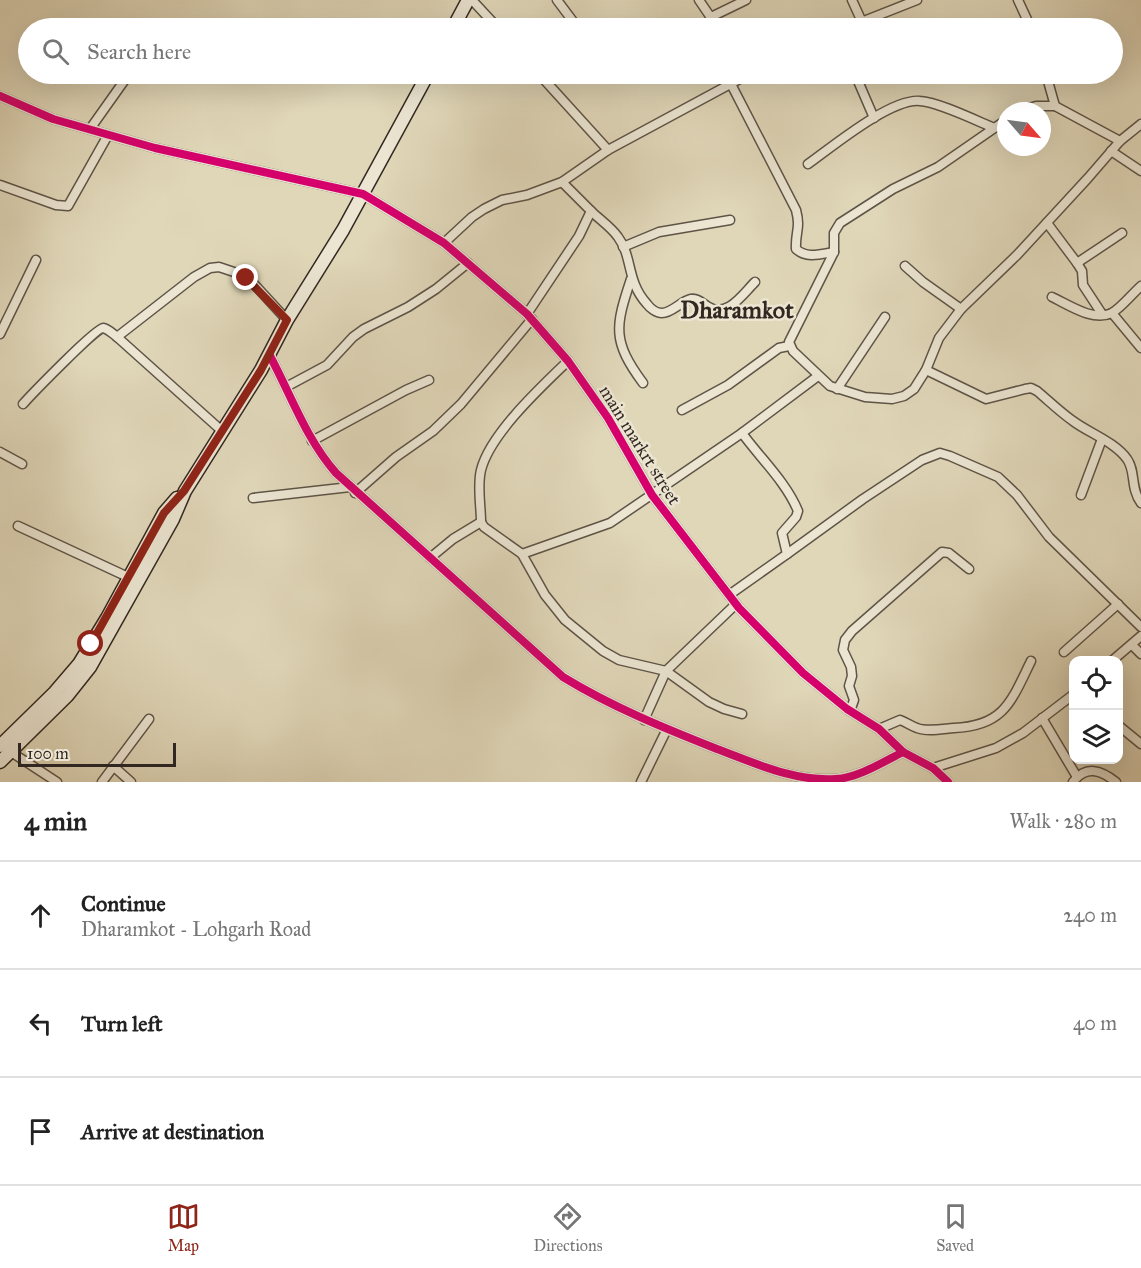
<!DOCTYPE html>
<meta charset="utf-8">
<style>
:root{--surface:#fff;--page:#f6f6f6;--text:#222;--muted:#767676;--line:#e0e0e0;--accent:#8f2418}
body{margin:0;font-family:"IM FELL Great Primer",serif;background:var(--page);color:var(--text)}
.controls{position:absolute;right:18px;bottom:18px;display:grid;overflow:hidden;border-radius:12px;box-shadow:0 6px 24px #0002}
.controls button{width:54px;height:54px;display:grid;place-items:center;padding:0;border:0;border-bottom:2px solid var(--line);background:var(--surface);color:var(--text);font:30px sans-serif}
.compass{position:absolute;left:997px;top:102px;width:54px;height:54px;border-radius:50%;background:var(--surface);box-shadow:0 6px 24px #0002;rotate:118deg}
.scale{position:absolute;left:18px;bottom:15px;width:158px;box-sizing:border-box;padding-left:6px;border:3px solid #332821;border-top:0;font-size:16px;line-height:21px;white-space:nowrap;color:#332821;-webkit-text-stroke:4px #ebe5d2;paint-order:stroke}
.stop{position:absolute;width:18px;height:18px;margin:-14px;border:4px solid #8f2418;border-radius:50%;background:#fff}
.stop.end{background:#8f2418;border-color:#fff;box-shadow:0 2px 6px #0008}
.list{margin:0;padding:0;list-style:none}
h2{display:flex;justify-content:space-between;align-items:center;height:78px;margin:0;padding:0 24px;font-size:26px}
h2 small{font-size:20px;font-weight:400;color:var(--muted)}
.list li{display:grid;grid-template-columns:39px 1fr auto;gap:18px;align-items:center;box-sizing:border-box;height:108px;padding:0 24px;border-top:2px solid var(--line)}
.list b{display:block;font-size:22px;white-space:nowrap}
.list p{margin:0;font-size:20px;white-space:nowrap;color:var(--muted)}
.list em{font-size:20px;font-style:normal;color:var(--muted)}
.icon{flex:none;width:33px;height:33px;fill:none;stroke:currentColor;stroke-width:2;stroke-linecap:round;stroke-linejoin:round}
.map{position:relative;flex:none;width:1141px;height:782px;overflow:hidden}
.search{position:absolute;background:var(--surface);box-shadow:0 6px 24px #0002;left:18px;right:18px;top:18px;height:66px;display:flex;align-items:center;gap:15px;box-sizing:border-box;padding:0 21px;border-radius:33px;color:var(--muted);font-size:22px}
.sheet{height:402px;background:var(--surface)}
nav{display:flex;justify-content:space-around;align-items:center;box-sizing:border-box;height:84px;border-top:2px solid var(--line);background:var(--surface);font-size:16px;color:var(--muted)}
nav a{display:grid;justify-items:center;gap:3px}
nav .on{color:var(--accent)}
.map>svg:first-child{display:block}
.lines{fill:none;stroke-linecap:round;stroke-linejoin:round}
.street-casing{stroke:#5e5447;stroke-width:11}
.secondary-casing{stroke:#332821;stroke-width:15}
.street{stroke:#ebe5d2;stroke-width:8}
.secondary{stroke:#ebe5d2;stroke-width:12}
.cycleway-casing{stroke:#ebe5d2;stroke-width:11}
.cycleway{stroke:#d6006c;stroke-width:8}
.route{stroke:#8f2418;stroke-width:8}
.labels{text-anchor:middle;stroke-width:5;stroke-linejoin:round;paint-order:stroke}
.street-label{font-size:18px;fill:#332821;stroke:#ebe5d2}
.district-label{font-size:24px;font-weight:bold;fill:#332821;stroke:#ebe5d2}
</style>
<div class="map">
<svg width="1141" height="782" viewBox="0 0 1141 782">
<rect width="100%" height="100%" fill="#e0d7b9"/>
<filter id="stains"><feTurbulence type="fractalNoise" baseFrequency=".00333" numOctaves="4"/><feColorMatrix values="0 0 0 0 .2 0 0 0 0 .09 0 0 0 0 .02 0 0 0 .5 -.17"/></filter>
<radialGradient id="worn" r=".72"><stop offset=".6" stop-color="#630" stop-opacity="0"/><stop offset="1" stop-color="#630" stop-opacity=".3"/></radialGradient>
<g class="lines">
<g class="street-casing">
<g id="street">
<polyline points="472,0 498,28"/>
<polyline points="557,0 578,28"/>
<polyline points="699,0 718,28"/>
<polyline points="852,0 862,22"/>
<polyline points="1018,0 1031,28"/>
<polyline points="711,17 746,0"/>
<polyline points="846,28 917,0"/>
<polyline points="539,74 608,150"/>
<polyline points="855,74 874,118"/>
<polyline points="1046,74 1055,106 1120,141"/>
<path d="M 731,84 L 796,210 C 801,229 795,232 796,249 C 807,259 821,254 834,252"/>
<polyline points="0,96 53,119 155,148 363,194 444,243 527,314 568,361 608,418 652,495 739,608 803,673 847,709 879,729 903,752"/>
<polyline points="1020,111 1036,106 1055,106"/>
<polyline points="1006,120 938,167 893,189 840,223 834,233 834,252 789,342 793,351 830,386 865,397 892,399 904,396 914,389 926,370 939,338 961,309 1017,255 1088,178 1120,141 1141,124"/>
<polyline points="90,129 129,74"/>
<polyline points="1111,151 1141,171"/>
<path d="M 808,164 C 832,147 891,98 920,101 C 938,102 975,120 994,128"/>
<polyline points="0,185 56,205 68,206 108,135"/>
<path d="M 591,211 C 599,219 611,227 618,237 C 633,257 626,281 647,304 C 650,308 656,313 662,313 C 672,313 681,301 691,299 C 698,298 702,303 707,306 C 727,319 742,295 755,282"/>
<polyline points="1047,223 1077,263 1082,271 1083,285 1102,314"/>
<polyline points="444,243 472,217 484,209 502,200 527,195 562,182 608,150 749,74"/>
<polyline points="623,247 659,232 730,220"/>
<polyline points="1077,263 1122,233"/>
<polyline points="905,266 923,282 961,309"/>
<path d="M 631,279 C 615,327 612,341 643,383"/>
<path d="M 1052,297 C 1069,305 1093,322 1112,313 C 1122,307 1132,294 1141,286"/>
<polyline points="1112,313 1141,348"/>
<polyline points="527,314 579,236 591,211 562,182"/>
<polyline points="0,334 36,260"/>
<polyline points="117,337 194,277 210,268 219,267 234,272 253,283 287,320"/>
<path d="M 270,356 C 291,395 306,439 336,473 L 563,677 C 612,707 664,728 717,749 C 755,763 794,782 836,779 C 858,778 883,762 903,752 L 933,768 L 948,782"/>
<path d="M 926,370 L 986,399 L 1025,389 L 1031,388 L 1037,391 C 1049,401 1060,412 1073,421 C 1089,433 1115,442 1127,459 C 1136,471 1130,488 1141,503"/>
<polyline points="286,387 327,365 353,337 364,329 408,307 436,289 468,263"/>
<polyline points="837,389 885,317"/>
<path d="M 23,404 C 32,394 96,328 103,328 C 108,329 112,333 116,336 L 222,431"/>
<polyline points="682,410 728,385 779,348 789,346"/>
<polyline points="312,441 406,390 429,380"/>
<polyline points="0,452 22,464"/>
<polyline points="355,493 396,457 433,431 461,404 532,319"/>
<polyline points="1081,495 1102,439"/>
<polyline points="253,498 350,487"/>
<path d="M 481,522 C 481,506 477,486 481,470 C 490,434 541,387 568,361"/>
<polyline points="18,526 128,577"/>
<polyline points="522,554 610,523 742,433 818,376"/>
<polyline points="787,554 863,499 922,460 940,453 950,456 998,477 1017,495 1049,537 1141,627"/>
<polyline points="430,558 453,539 481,522 484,527 522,554 545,595 565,620 603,651 619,660 666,671 709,702 724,709 742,714"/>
<path d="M 729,595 L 787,554 L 782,533 L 796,517 L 798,511 C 786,482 761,459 742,433"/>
<polyline points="1132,645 1141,654"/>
<polyline points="1064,652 1118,604"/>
<polyline points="1113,660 1141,636"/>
<polyline points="850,711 854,700 849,686 852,676 851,667 843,650 845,640 852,631 942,552 949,553 969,569"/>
<polyline points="1042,718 1077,777"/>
<polyline points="644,720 666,671 736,604"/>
<polyline points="1118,725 1141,744"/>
<path d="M 879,729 L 900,720 C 906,722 911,726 917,728 C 927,732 942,729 954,728 C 1004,726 1011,702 1031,661"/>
<polyline points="11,752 57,782"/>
<polyline points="113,766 131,782"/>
<polyline points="933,768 996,748 1023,733 1074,694"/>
<polyline points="102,782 149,719"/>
<polyline points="641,782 667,729"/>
<path d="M 1073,782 C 1086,765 1101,770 1116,782"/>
</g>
</g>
<g class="secondary-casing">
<g id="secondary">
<polyline points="453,28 468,0"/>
<polyline points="0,746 55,692 79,664 107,618 164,513 177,498"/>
<polyline points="0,762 67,696 90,667 173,519 185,491 261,370 287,320 343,230 428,74"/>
</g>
</g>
<use href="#street" class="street"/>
<use href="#secondary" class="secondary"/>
<g class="cycleway-casing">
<g id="cycleway">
<polyline points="0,96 53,119 155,148 363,194 444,243 527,314 568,361 608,418 652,495 739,608 803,673 847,709 879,729 903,752"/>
<path d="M 270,356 C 291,395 306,439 336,473 L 563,677 C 612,707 664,728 717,749 C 755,763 794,782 836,779 C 858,778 883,762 903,752 L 933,768 L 948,782"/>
</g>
</g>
<use href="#cycleway" class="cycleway"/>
</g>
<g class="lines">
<polyline class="route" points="91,644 164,513 184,491 261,370 287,320 246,278"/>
</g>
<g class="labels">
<g class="street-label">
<text transform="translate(640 445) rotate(58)" y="6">main markrt street</text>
</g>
<g class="district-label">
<text x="737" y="318">Dharamkot</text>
</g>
</g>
<rect width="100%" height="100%" filter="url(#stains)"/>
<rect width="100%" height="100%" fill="url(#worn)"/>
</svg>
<div class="controls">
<button><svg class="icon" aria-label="locate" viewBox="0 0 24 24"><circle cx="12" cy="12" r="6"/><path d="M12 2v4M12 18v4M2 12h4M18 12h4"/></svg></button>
<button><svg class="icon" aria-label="layers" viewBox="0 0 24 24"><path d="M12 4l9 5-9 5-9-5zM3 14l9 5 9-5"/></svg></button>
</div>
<svg class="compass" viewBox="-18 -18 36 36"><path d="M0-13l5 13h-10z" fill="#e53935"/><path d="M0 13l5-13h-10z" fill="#767676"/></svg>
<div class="scale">100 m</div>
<div class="stop" style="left:91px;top:644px"></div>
<div class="stop end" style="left:246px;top:278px"></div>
<div class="search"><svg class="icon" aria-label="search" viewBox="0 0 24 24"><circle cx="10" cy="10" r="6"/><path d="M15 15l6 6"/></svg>Search here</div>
</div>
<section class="sheet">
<h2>4 min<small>Walk · 280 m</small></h2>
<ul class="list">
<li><svg class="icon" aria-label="ahead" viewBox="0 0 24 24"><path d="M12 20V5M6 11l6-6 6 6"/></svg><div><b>Continue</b><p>Dharamkot - Lohgarh Road</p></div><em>240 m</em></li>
<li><svg class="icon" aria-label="left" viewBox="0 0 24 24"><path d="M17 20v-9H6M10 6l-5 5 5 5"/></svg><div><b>Turn left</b></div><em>40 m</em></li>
<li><svg class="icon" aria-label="arrive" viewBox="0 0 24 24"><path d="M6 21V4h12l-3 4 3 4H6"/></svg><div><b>Arrive at destination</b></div></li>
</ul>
</section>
<nav>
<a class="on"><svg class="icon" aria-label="map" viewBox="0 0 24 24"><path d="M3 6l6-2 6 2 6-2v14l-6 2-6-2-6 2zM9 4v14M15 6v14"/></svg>Map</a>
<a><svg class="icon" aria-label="directions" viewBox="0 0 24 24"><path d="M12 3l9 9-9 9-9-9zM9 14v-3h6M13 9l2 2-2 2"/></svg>Directions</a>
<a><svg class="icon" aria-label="saved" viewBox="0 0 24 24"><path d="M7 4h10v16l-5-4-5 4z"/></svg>Saved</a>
</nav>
